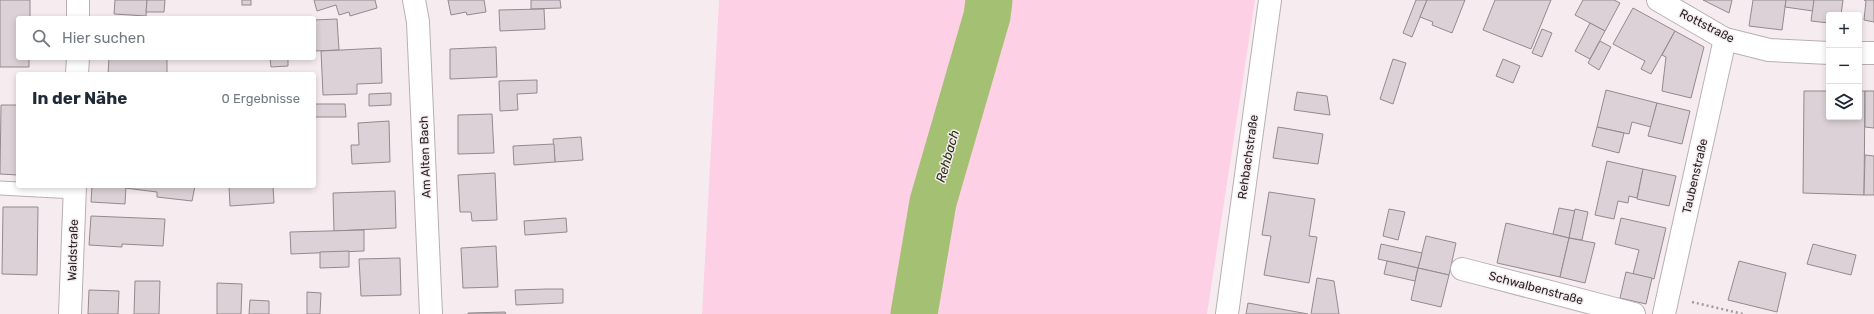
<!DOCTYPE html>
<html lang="de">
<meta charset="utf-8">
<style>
:root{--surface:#fff;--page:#f6f6f7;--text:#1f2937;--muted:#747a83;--line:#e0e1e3}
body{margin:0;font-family:Rubik,sans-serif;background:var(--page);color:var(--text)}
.controls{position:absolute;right:12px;top:12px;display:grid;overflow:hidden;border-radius:4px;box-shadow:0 2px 6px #0003}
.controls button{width:36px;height:36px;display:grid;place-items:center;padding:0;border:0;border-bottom:1px solid var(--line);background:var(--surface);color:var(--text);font:20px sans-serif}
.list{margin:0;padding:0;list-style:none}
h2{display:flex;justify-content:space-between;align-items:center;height:52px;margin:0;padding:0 16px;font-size:17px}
h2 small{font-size:13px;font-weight:400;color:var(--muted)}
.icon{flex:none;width:22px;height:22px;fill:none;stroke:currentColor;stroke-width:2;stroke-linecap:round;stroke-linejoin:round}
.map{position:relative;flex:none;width:1874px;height:314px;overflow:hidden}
.search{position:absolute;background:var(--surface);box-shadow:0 2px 6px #0003;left:16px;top:16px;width:300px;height:44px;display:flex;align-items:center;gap:10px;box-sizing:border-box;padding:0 14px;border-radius:4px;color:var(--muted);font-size:15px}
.panel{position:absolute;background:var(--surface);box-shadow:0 2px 6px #0003;left:16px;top:72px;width:300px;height:116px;border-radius:4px}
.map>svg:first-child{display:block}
.green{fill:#fdd0e5}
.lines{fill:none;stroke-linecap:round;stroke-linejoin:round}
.river{stroke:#a4c072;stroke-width:47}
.building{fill:#dbd1d6;stroke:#938a8e}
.service-casing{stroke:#b9afb3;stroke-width:15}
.minor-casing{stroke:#b9afb3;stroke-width:24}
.path{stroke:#a29a9e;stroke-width:2.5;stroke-dasharray:2 3;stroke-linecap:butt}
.service{stroke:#fff;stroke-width:13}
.minor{stroke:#fff;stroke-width:22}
.labels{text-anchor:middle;stroke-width:3;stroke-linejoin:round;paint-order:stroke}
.street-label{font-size:12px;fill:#262224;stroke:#f6ecf0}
.water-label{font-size:13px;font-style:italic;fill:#263110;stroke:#f6ecf0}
</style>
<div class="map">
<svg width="1874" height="314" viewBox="0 0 1874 314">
<rect width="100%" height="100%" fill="#f6ecf0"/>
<polygon class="green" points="719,0 1255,0 1207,314 702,314"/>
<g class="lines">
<polyline class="river" points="914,314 933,202 987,16 989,0"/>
</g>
<g class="building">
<polygon points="0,0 30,0 30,18 18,18 18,58 29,58 29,67 0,67"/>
<polygon points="115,0 147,0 146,16 114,14"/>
<polygon points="147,0 165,0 164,12 146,12"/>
<rect x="242" y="0" width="9" height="5"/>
<polygon points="314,0 375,0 377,8 350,16 349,12 339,15 336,5 317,11"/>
<polygon points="448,0 484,0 486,12 467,15 466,12 451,15"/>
<polygon points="531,0 560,0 561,8 531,9"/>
<polygon points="1416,0 1427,0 1412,37 1403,33"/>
<polygon points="1427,0 1465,0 1452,33 1432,25 1433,22 1420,17"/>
<polygon points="1495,0 1551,0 1531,49 1483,30"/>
<polygon points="1583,0 1614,0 1620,3 1605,31 1575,15"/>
<polygon points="1703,0 1732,0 1729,13"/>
<polygon points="1753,0 1786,0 1782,30 1749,26"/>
<polygon points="1786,0 1814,0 1813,11 1785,7"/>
<polygon points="1814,0 1843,0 1841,15 1829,15 1829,23 1811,21"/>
<polygon points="1864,0 1874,0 1874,22 1864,20 1866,1"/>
<polygon points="1633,8 1675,31 1651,74 1641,69 1645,61 1613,44"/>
<polygon points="544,9 545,29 500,31 499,10"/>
<polygon points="337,19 339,50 314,51 314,20"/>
<polygon points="1590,23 1605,31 1590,59 1575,51"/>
<polygon points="1542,29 1552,33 1542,57 1532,53"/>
<polygon points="1675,31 1704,47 1691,98 1662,91 1666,57 1662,55"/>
<polygon points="1600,41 1611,47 1599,70 1588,63"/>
<polygon points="496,47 497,77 450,79 450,49"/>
<polygon points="381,48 382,83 357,84 357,94 323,95 321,51"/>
<polygon points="109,58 167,58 167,74 108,74"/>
<polygon points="270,58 288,58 288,66 271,67"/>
<polygon points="1393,59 1406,63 1393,104 1380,99"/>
<polygon points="1503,59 1520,66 1513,83 1496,76"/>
<polygon points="537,80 537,93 517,94 518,110 500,111 499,81"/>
<polygon points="1606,90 1657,103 1651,127 1632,122 1629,134 1597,127"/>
<polygon points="1804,91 1829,91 1829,117 1859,117 1859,91 1865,91 1864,195 1803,193"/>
<polygon points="1865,91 1874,91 1874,128 1865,127"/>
<polygon points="1297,92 1327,96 1330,115 1294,110"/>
<polygon points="391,93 391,105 369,106 369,94"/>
<polygon points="1657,103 1690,111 1682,144 1648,136"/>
<polygon points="314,104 345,104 346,117 314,117"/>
<polygon points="1,105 18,105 18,175 0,174"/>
<polygon points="492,114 494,153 458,154 458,115"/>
<polygon points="389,121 390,162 352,164 351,145 359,145 358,123"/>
<polygon points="1278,127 1323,134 1318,164 1273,158"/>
<polygon points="1597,127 1624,133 1619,153 1592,146"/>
<polygon points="581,137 583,160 555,162 553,139"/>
<polygon points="554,144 555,162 514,165 513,146"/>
<polygon points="1865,155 1874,156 1874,195 1864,195"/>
<polygon points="1607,161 1643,169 1637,198 1629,196 1628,203 1618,201 1614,219 1595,215"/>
<polygon points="1643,169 1676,176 1669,206 1637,199"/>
<polygon points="495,173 497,220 472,221 471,212 460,212 458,175"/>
<polygon points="92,186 126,186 125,204 91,202"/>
<polygon points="126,186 195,186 192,201 157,197 157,192 125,188"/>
<polygon points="229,186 273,186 274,203 230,206"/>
<polygon points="395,191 396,228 334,231 333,193"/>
<polygon points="1269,192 1315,199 1309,236 1317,237 1309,283 1264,275 1271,236 1262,235"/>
<polygon points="3,207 38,207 37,275 2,274"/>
<polygon points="1559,208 1575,211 1569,238 1553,234"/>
<polygon points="1389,209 1405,212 1398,240 1383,236"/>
<polygon points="1575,209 1588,212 1582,240 1569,238"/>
<polygon points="91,216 165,219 163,246 122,244 122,247 89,245"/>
<polygon points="566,218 567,232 525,235 524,221"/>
<polygon points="1621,218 1666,228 1654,279 1633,274 1639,250 1615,244"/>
<polygon points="1506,223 1569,238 1560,277 1497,263"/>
<polygon points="364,230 364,251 291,254 290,232"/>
<polygon points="1426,236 1456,243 1449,275 1418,268"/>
<polygon points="1569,238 1595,243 1585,283 1560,277"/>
<polygon points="1381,244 1422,253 1418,268 1378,259"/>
<polygon points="1813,244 1856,255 1851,275 1807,264"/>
<polygon points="496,246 498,287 463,288 461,248"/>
<polygon points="349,251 349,267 320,268 320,252"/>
<polygon points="400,258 401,295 361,296 359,259"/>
<polygon points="1387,261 1418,268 1415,281 1384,274"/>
<polygon points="1739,261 1786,273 1777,312 1728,300"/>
<polygon points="1418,268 1449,275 1441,307 1411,300"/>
<polygon points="1626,272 1652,278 1646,304 1620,298"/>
<polygon points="1317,278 1334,281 1339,314 1311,314"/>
<polygon points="135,281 160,281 159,314 134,314"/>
<polygon points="217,283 242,284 241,314 217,314"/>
<polygon points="547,289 563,289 563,303 516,305 515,290"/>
<polygon points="89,290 119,291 118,314 88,314"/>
<polygon points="307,292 321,293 320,314 307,314"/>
<polygon points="250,300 269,301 269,314 249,314"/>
<polygon points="1248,303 1308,314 1246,314"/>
<polygon points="505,312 506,314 468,314 468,313"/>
</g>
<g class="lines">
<g class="service-casing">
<polyline id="service" points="0,188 75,192"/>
</g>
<g class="minor-casing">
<g id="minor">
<polyline points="414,0 418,22 431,314"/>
<polyline points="1658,0 1725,39 1769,50 1829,53"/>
<polyline points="78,18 78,0"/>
<polyline points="1859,53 1874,53"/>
<polyline points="77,74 78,58"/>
<polyline points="1462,269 1634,314"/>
<polyline points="70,314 75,186"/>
<polyline points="1227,314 1270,0"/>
<polyline points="1664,314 1725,39"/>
</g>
</g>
<polyline class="path" points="1692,302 1743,314"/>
<use href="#service" class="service"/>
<use href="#minor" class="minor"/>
</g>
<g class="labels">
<g class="street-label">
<text transform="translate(1707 26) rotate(27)" y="4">Rottstraße</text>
<text transform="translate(425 157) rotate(-92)" y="4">Am Alten Bach</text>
<text transform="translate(1248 157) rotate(-82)" y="4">Rehbachstraße</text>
<text transform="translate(1695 176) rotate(-77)" y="4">Taubenstraße</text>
<text transform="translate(73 250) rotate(-88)" y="4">Waldstraße</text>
<text transform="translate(1536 288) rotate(15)" y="4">Schwalbenstraße</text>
</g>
<g class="water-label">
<text transform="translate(947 156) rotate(-74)" y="5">Rehbach</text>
</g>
</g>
</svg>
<div class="controls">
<button>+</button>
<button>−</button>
<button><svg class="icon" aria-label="layers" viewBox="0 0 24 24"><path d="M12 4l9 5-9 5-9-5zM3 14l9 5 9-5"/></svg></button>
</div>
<div class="search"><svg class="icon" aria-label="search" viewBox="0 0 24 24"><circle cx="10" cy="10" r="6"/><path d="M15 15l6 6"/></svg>Hier suchen</div>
<section class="panel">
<h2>In der Nähe<small>0 Ergebnisse</small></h2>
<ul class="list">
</ul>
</section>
</div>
